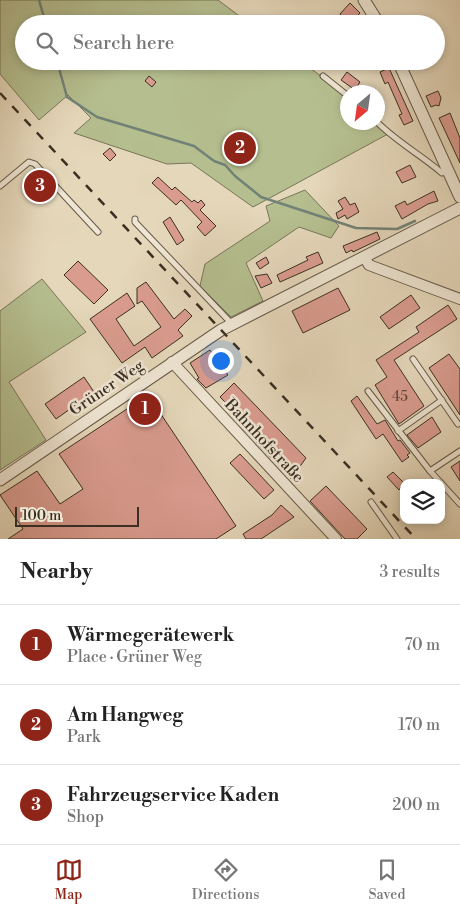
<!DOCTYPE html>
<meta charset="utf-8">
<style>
:root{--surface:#fff;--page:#f2f2f2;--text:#222;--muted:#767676;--line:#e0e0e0;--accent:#8f2418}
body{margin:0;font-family:"Libre Bodoni",serif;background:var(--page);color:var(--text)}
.controls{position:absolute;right:15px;bottom:15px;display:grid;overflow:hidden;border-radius:10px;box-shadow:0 2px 8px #0003}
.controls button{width:45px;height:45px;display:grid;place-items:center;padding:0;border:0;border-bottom:1px solid var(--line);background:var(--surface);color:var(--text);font:25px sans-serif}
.compass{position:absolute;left:340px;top:85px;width:45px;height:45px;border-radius:50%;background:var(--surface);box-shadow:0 2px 8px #0003;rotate:209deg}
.scale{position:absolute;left:15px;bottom:12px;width:124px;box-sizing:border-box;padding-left:5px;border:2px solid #3b2f23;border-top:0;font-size:14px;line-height:18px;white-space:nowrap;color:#3b2f23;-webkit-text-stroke:4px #eee5d2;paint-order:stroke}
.you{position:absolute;left:220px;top:360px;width:18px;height:18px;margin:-12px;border:4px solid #fff;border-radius:50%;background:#1a73e8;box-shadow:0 0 0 8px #1a73e833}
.badge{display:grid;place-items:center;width:32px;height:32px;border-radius:50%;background:var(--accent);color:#fff;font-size:16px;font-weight:700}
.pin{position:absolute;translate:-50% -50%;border:2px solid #fff;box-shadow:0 1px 5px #0006}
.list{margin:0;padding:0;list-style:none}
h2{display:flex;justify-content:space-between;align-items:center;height:65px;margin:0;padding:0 20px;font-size:21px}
h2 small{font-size:16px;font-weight:400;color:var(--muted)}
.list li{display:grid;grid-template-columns:32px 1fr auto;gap:15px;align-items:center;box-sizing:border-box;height:80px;padding:0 20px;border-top:1px solid var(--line)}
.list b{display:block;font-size:19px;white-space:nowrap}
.list p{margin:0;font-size:16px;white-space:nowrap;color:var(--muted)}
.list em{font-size:16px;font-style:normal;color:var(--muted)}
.icon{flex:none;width:28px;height:28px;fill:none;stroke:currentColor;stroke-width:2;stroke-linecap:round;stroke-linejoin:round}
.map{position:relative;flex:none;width:460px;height:539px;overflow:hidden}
.search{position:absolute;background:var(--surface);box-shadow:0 2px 8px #0003;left:15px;right:15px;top:15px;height:55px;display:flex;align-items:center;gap:12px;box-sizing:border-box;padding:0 18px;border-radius:28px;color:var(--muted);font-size:19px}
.sheet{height:305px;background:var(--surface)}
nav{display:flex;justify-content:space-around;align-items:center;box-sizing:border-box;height:70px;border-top:1px solid var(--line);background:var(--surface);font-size:14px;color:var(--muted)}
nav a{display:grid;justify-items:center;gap:2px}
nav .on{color:var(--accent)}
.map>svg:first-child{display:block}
.green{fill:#b5be8f;stroke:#787659}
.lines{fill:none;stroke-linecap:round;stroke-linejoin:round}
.stream{stroke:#728277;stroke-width:2.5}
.building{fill:#da9c8f;stroke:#3b2f23}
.service-casing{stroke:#665949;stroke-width:7}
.minor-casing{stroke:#665949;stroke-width:12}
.tertiary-casing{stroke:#665949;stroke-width:13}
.service{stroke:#eee5d2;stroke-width:5}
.minor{stroke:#eee5d2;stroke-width:10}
.tertiary{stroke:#eee5d2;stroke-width:11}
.rail{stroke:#3b2f23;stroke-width:2.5;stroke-dasharray:9 9;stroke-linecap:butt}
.labels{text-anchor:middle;stroke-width:5;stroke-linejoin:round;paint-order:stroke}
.number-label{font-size:14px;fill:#634a3e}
.street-label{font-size:16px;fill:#3b2f23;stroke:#eee5d2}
</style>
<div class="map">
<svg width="460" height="539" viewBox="0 0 460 539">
<rect width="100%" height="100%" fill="#e5d7ba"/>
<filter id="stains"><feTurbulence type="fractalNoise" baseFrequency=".004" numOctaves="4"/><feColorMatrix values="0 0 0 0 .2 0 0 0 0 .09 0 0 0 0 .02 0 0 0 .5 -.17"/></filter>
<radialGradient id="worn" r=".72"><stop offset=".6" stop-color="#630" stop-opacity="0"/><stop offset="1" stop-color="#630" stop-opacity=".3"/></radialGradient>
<g class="green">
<polygon points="0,0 218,0 250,24 24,24 24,61 301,61 347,96 348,122 377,123 388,134 253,207 191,163 167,164 74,133 91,118 68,95 39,120 0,74"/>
<polygon points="305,190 339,226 331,238 299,227 246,263 263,301 231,317 200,286 205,264 270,221 266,206"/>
<polygon points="42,279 86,332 9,382 46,440 0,470 0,311"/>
</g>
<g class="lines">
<g class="stream">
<polyline points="39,0 46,24"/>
<polyline points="57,61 67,97 97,117 194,146 214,161 225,165 235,176 261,197 356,228 397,229 415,221"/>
</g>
</g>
<g class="building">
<polygon points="350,3 360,13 350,24 340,14"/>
<polygon points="389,68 413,121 404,125 399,115 402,114 388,82 385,84 380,72"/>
<polygon points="347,72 360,82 355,90 341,80"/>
<polygon points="149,76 156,82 152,87 145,81"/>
<polygon points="438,91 441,98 439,106 436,105 431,107 426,96"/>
<polygon points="450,113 460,138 460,163 439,118"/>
<polygon points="110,148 116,155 110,161 103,154"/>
<polygon points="410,165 416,177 402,183 396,172"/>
<polygon points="35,171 54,193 46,200 27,178"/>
<polygon points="158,177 172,190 175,187 192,202 194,200 198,203 201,200 205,205 200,210 216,226 205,236 197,227 202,222 181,200 176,205 152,183"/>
<polygon points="434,191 438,201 428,204 402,219 395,206 405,201 407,205"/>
<polygon points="345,197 350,205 355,203 359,212 347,219 345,215 338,219 336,213 343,209 338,201"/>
<polygon points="170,217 184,240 177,245 163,222"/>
<polygon points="377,232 380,239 353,252 352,250 346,253 343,246"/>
<polygon points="318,252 323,263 280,282 277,275 308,260 306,257"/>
<polygon points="266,257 269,263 260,269 256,263"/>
<polygon points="78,261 108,290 94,304 64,275"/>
<polygon points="267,274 272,283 261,288 255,276"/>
<polygon points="146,282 174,319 185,309 192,316 178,330 183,336 152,358 145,347 122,363 90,319 127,293 135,306 116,319 134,346 161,327 142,301 137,304 137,288"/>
<polygon points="338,288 350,310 303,333 292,311"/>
<polygon points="411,295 420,308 389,329 380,317"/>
<polygon points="448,305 457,319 394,360 424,406 399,424 375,385 387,377 376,360 419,332 416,327"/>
<polygon points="210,350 214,356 216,355 228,375 206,388 197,379 199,378 190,363"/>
<polygon points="449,354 460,369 460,415 429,368"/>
<polygon points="84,377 94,392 56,419 45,404"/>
<polygon points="234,383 306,458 291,479 240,425 244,421 220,397"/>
<polygon points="148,395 236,526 216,539 8,539 23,529 0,495 37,471 60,504 83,489 59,454"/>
<polygon points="357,396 377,424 385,420 398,441 400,440 410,453 407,455 409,457 402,462 383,434 376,439 351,401"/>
<polygon points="432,417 441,432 418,448 407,435"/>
<polygon points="240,454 274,490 264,499 230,463"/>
<polygon points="460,461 460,481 451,467"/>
<polygon points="393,472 404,483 399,490 387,477"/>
<polygon points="326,486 367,529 357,539 345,539 310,501"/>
<polygon points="281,505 294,517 261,539 246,539 243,534 272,515"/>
</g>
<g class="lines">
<g class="service-casing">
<g id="service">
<polyline points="323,76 348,96"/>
<path d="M 377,122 C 397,142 421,155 442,173 L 447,171"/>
<polyline points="0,186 29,162 35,164 98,232"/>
<polyline points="135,219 135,222 232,324"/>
<polyline points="413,359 458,424"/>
<polyline points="368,391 430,471"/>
<polyline points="398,431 442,400"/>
<polyline points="441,483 430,471 460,451"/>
<polyline points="441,483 460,504"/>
<polyline points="371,502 397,539"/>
</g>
</g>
<g class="minor-casing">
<g id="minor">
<polyline points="365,258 369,265 460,299"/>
<polyline points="172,362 336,539"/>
</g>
</g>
<g class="tertiary-casing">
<g id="tertiary">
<polyline points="364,0 379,24"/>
<polyline points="398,61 460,197"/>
<polyline points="0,480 221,330 460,208"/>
</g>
</g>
<use href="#service" class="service"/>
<use href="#minor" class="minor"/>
<use href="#tertiary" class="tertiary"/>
<polyline class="rail" points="0,93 416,539"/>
</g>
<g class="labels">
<g class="number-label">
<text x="400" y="401">45</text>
</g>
<g class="street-label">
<text transform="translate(106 387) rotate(-34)" y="6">Grüner Weg</text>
<text transform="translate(265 440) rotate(47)" y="6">Bahnhofstraße</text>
</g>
</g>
<rect width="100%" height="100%" filter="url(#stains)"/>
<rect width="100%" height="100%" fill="url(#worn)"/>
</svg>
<div class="controls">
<button><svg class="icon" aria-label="layers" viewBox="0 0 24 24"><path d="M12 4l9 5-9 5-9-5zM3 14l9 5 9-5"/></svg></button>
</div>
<svg class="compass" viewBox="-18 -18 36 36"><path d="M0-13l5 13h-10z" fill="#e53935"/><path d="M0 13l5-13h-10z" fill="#767676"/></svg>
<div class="scale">100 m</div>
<div class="you"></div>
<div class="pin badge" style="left:145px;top:409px">1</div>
<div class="pin badge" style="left:240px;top:148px">2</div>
<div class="pin badge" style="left:40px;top:186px">3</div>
<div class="search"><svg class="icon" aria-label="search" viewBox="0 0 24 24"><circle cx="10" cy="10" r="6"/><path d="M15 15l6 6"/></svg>Search here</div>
</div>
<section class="sheet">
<h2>Nearby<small>3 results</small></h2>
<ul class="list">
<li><span class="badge">1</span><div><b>Wärmegerätewerk</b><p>Place · Grüner Weg</p></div><em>70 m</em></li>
<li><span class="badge">2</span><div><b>Am Hangweg</b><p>Park</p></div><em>170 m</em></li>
<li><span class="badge">3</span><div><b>Fahrzeugservice Kaden</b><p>Shop</p></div><em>200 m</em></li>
</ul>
</section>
<nav>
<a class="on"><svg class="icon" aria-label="map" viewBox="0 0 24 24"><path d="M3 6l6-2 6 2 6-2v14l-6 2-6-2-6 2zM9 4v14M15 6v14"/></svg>Map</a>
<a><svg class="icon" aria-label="directions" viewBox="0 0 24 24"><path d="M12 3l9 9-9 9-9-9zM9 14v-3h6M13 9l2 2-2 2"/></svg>Directions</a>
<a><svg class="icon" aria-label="saved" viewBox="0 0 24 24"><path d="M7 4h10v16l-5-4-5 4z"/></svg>Saved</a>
</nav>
